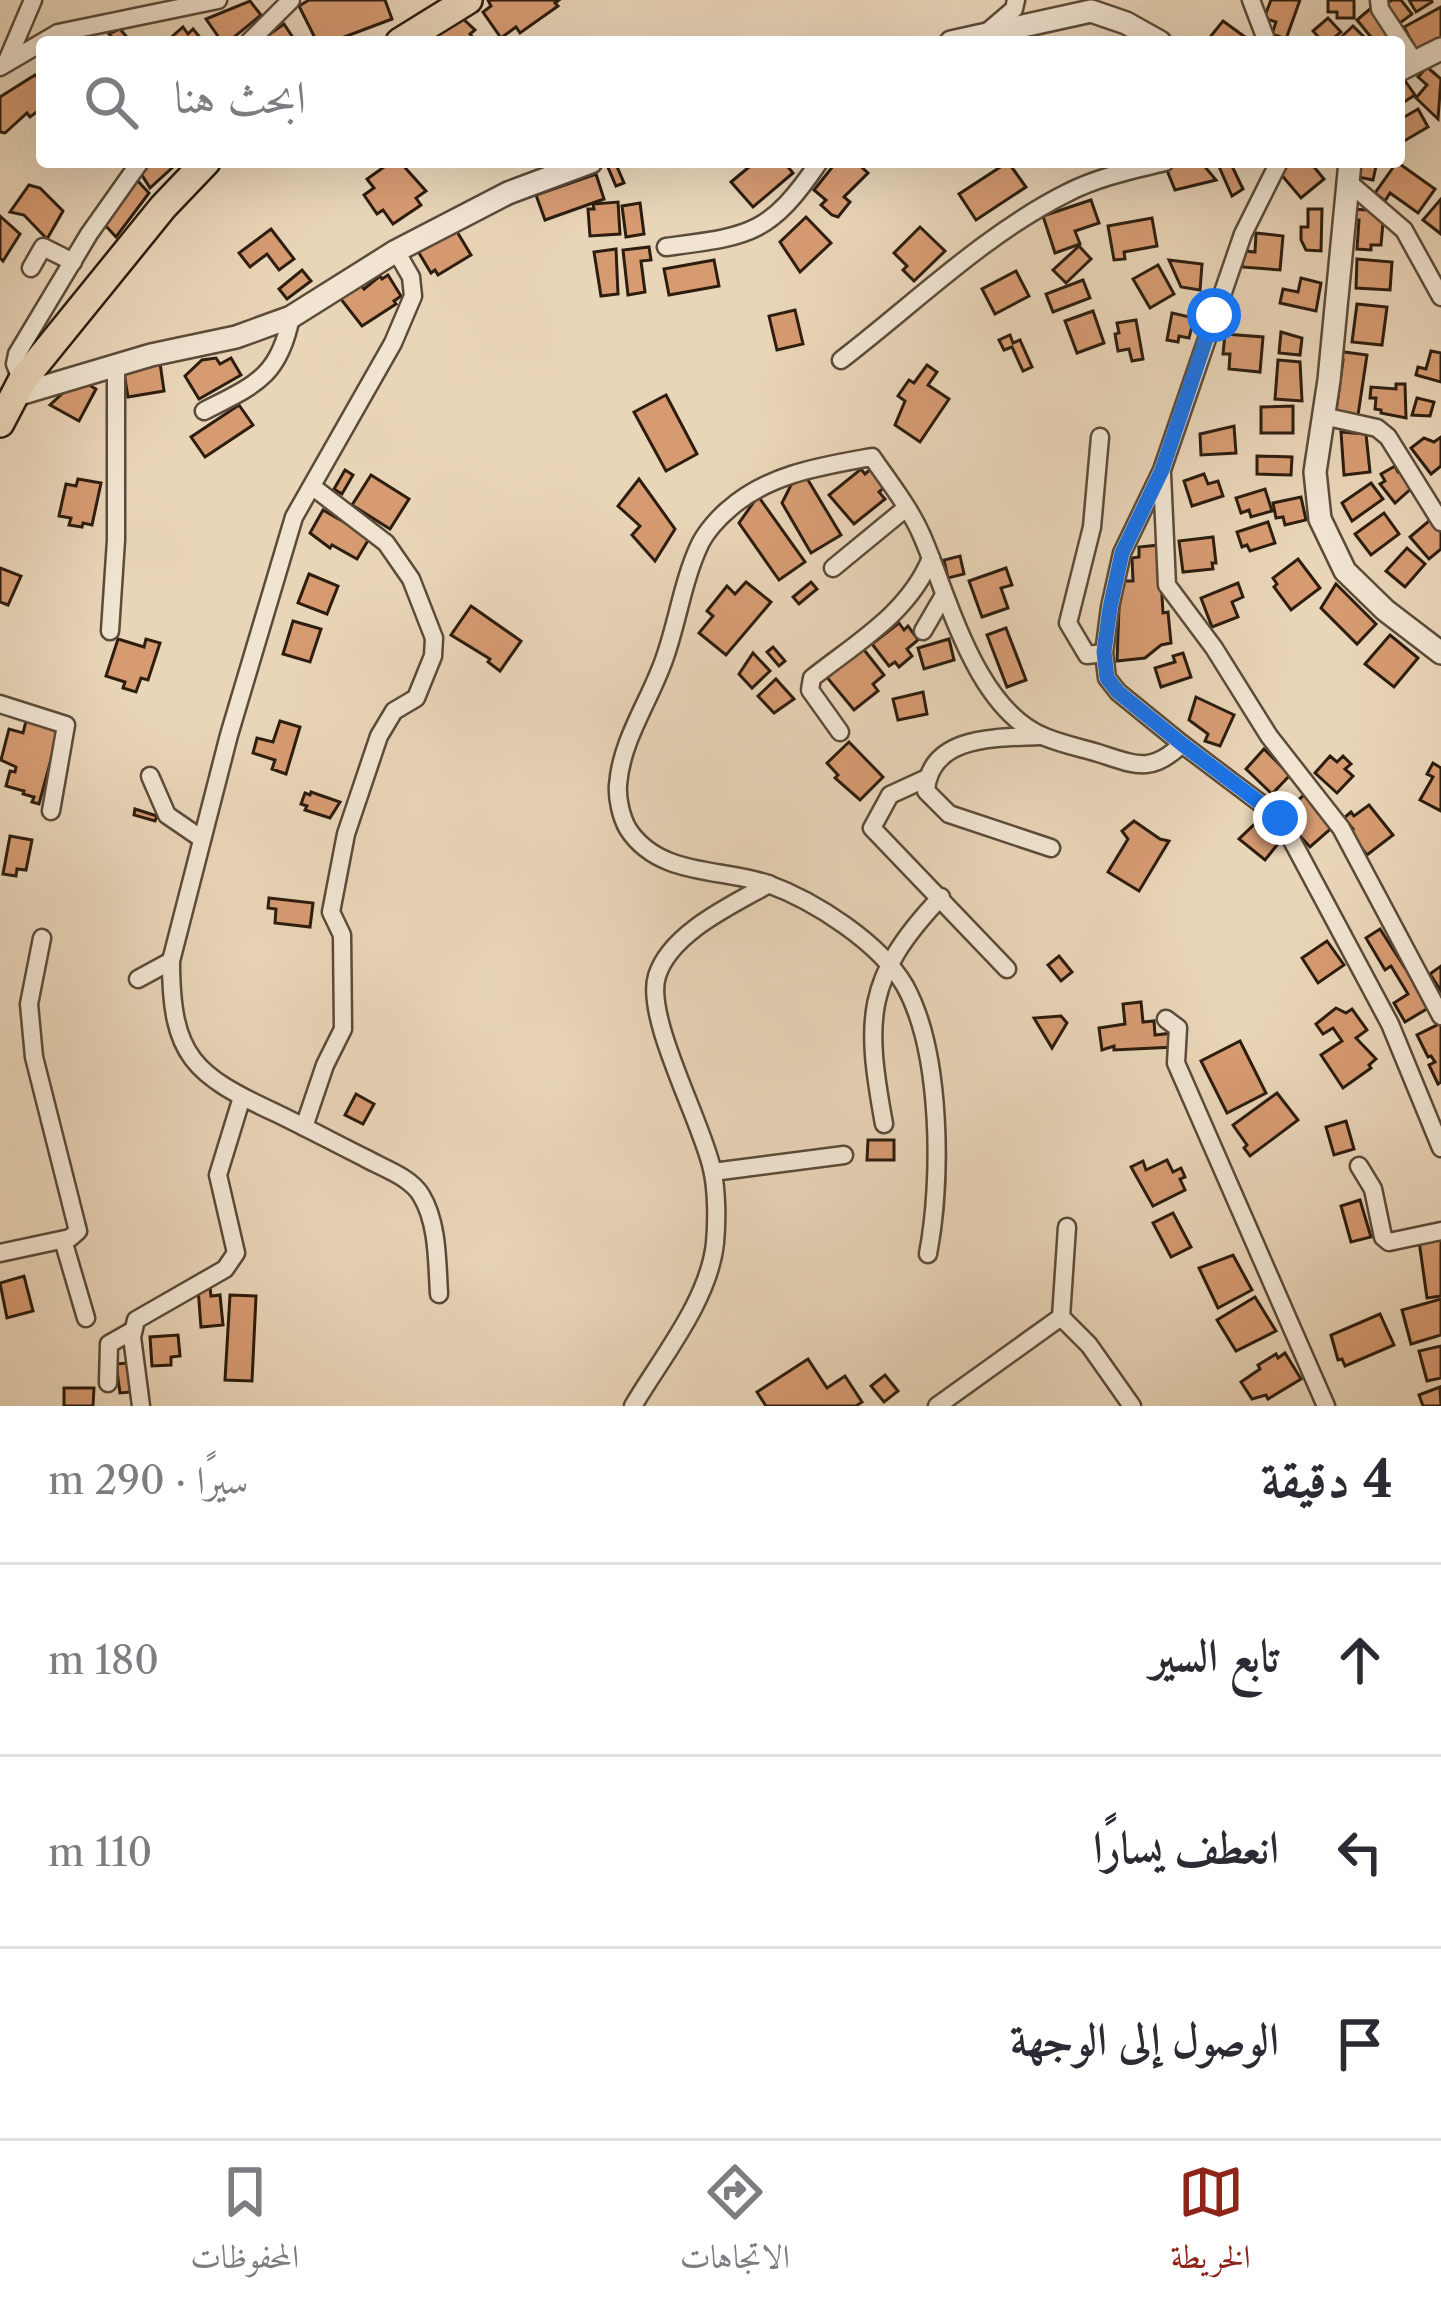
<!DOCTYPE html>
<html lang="ar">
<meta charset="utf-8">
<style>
:root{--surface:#fff;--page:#f2f2f3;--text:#2b2b33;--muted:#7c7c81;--line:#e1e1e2;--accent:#8f2418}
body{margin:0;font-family:"Libre Caslon Text",Amiri,serif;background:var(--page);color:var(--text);direction:rtl}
.stop{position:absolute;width:36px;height:36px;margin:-27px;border:9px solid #1a73e8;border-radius:50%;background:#fff}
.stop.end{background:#1a73e8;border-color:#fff;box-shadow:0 3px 12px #0008}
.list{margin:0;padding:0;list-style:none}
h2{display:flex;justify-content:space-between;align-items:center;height:156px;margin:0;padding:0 48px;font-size:51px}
h2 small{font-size:39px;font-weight:400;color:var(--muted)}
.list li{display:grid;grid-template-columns:78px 1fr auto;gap:36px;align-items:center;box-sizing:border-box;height:192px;padding:0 48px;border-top:3px solid var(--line)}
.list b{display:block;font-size:45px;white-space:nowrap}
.list em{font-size:39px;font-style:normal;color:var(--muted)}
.icon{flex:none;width:66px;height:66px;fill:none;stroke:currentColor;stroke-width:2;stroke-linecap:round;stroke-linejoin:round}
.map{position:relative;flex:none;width:1441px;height:1406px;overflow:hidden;direction:ltr}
.search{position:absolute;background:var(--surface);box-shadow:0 12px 48px #0002;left:36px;right:36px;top:36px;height:132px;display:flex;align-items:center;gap:30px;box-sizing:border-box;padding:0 42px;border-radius:12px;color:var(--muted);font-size:45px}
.sheet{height:732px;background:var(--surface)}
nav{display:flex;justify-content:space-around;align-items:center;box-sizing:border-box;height:168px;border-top:3px solid var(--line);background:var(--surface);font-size:33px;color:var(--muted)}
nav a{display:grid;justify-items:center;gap:6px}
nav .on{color:var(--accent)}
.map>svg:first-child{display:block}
.building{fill:#d79b72;stroke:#2c1d0f;stroke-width:3}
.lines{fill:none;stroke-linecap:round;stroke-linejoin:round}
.minor-casing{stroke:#5b4b39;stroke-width:21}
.tertiary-casing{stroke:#5b4b39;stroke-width:26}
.primary-casing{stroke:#2c1d0f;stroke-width:32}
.minor{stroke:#f1e4d1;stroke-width:16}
.tertiary{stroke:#f1e4d1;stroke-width:21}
.primary{stroke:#e9d5b8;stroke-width:27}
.route{stroke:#1a73e8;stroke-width:15}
</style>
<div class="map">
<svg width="1441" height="1406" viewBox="0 0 1441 1406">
<rect width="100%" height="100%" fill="#e9d5b8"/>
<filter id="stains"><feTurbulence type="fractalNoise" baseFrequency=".00167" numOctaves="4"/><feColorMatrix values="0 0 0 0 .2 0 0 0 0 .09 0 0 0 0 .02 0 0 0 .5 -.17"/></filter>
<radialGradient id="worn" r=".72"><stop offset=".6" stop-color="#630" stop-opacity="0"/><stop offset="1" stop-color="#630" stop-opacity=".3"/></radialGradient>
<g class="building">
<polygon points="309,0 385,0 392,19 331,42 317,42 299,6"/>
<polygon points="559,0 555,3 558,6 520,33 516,27 501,38 483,12 491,6 488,0"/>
<polygon points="1271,0 1300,0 1286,39 1272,34 1276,22 1264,18"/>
<polygon points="1328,0 1354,0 1354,18 1337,18 1337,12 1328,12"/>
<polygon points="1392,0 1401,0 1412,14 1400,23 1386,4"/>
<polygon points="1409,0 1431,0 1432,2 1416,12"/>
<polygon points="250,1 261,15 228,42 222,42 206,19"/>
<polygon points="1441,7 1441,39 1417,52 1404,27"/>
<polygon points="1370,9 1396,41 1395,42 1375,42 1357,20"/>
<polygon points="459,15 475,30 470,34 476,42 434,42 439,30"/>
<polygon points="1328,18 1341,32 1329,42 1323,42 1313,31"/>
<polygon points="1223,21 1252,42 1206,42"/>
<polygon points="284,24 296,42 259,42 262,38 265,41 269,39 267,36"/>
<polygon points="1353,26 1369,42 1336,42"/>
<polygon points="183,27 188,34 193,29 203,41 166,42"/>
<polygon points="120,29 131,42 116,42 109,34"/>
<polygon points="1427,67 1441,79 1438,119 1416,98 1427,85 1418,77"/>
<polygon points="35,75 42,82 42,108 30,117 27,113 5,133 0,132 0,97"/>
<polygon points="1403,78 1415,95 1399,105 1399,81"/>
<polygon points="1418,109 1428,127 1399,144 1399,120"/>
<polygon points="147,162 170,162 173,167 150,188 140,172"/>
<polygon points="391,162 400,162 426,191 416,198 421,205 393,224 383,210 377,214 364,195 374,188 367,179"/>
<polygon points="615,162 624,183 616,186 607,165"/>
<polygon points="755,162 784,162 793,173 753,207 731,182"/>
<polygon points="856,162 868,173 844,197 850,202 838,217 832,215 821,205 826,200 814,190 834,165 832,162"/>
<polygon points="1008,162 1026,187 976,220 959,194"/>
<polygon points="1183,162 1201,162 1216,180 1175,190 1166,168"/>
<polygon points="1217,162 1230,162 1243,189 1232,196"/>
<polygon points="1290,162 1310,162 1324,179 1301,198 1279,172"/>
<polygon points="1361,162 1377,162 1373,180 1358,177"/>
<polygon points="1397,162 1435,189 1418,213 1390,193 1385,201 1375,193"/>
<polygon points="596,174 604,199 545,220 536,195"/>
<polygon points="136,179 149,193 116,237 104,224"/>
<polygon points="29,185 40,188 63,211 47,239 24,215 10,212"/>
<polygon points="1441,199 1441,234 1423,220"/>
<polygon points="1091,200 1099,223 1075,231 1080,244 1055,253 1043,216"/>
<polygon points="618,202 620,234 590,236 588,209 594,209 593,204"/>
<polygon points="640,203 644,234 626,237 622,206"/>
<polygon points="1308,209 1322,209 1321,251 1306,250 1301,240 1301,227 1308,227"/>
<polygon points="1351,209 1384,211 1381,245 1371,245 1371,250 1357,249 1359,220 1350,219"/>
<polygon points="0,216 20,234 3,261 0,258"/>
<polygon points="806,217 831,243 800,272 780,242"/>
<polygon points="1152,218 1157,246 1124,252 1125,259 1114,260 1108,226"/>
<polygon points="453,225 471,255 438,275 435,270 431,273 416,248"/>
<polygon points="920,227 945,251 914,281 903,270 907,266 894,253"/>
<polygon points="271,229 294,259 279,270 267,254 250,267 239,253"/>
<polygon points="1256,233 1283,236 1280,270 1242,267 1244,251 1255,252"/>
<polygon points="1079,246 1091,259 1066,283 1053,270"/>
<polygon points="649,247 651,260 641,261 645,292 628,295 623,250"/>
<polygon points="616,249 618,294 601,296 594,252"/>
<polygon points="1357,259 1392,262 1390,290 1356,288"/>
<polygon points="714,260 719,286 669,295 664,269"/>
<polygon points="1169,260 1202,264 1200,290 1181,287"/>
<polygon points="1158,265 1174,294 1150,308 1133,279"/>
<polygon points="302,270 311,281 287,299 279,289"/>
<polygon points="1016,271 1029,296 995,314 982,289"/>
<polygon points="388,275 401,296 394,301 396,304 362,326 340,298 361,285 364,289 380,276 382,279"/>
<polygon points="1301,278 1321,283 1316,311 1280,303 1283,289 1298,292"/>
<polygon points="1083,280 1090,298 1053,312 1046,294"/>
<polygon points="1357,304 1387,307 1382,345 1352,342"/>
<polygon points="795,310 803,344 777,350 769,316"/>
<polygon points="1093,311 1104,343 1077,353 1065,321"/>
<polygon points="1172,313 1194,318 1189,338 1179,336 1178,342 1167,340"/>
<polygon points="1136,320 1143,359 1132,361 1129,349 1118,351 1115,334 1119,333 1117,323"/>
<polygon points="1281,332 1302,338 1300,355 1279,353"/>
<polygon points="1225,334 1263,337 1260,372 1229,369 1230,354 1223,354"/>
<polygon points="1010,335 1013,343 1020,340 1032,367 1023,371 1012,347 1004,350 999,340"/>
<polygon points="1337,351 1367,355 1358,415 1336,412 1343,360 1336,359"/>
<polygon points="1431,351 1441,353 1441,382 1416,375 1418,367 1426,369"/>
<polygon points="216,358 220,364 231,358 241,375 199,399 185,376 202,360"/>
<polygon points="1278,360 1300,362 1302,401 1275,399"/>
<polygon points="160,363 164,391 128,397 123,367"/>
<polygon points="927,365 937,372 928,385 949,399 920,442 895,425 905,401 898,396 909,380 914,383"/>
<polygon points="78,379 96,389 79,421 50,405"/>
<polygon points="1396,384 1405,384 1406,418 1381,413 1381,410 1375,409 1376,398 1370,398 1371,387 1396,389"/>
<polygon points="666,395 697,454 666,471 634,412"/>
<polygon points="1417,398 1434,402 1430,416 1412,415"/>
<polygon points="239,405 253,425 205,457 191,437"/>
<polygon points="1293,406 1293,433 1261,433 1261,407"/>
<polygon points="1234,426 1236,453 1201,455 1200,434"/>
<polygon points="1341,432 1366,434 1370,472 1344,475"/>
<polygon points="1441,437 1441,466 1431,474 1411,448 1424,438 1434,442"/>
<polygon points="1257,456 1292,457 1291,475 1257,474"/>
<polygon points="1395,466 1398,472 1404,469 1414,486 1395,503 1380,484 1385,481 1381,474"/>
<polygon points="872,468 886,486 879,492 885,499 854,524 829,495 861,469 865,474"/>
<polygon points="345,470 353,475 342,494 334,489"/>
<polygon points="1204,474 1208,484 1218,481 1223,496 1192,506 1184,481"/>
<polygon points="371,475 409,499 390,529 352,505"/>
<polygon points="805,475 841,535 811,553 782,503 791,485"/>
<polygon points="78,479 101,483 92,525 83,523 82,527 69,525 71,518 59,516 66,484 76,486"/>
<polygon points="639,479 675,529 655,561 632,535 640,526 618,506"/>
<polygon points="1371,483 1383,499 1352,521 1342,503"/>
<polygon points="1265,489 1272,511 1251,517 1249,510 1241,513 1236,498"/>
<polygon points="758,496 805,562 779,580 739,523"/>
<polygon points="1301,497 1306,520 1285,525 1283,517 1276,518 1273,503"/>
<polygon points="323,510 370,537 357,559 332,545 330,548 310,533"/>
<polygon points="1384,513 1399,534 1371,555 1355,534"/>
<polygon points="1430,520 1441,532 1441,549 1429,559 1410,537"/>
<polygon points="1268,522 1275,543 1250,551 1247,545 1242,547 1237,532"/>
<polygon points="1213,537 1216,563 1212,563 1213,569 1183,572 1179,541"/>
<polygon points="1159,545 1163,613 1168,612 1171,643 1161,645 1145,658 1117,661 1120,581 1133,581 1132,558 1139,557 1139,547"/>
<polygon points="1407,548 1425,564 1405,587 1386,571"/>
<polygon points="960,556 964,574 948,578 944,560"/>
<polygon points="1298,559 1320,588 1291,610 1274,587 1277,584 1273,578"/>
<polygon points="0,568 21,576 8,605 0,602"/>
<polygon points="1006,568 1012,585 1001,588 1008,608 982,617 969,581"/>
<polygon points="309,574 338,586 327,614 298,603"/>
<polygon points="746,582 771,602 726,655 699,633 713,616 707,611 727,586 735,594"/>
<polygon points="811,582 817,589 799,604 793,597"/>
<polygon points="1238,583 1243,597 1232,602 1238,617 1212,627 1201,598"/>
<polygon points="1336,584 1376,624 1357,644 1321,608"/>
<polygon points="471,606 521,641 500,671 488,662 490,659 451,635"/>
<polygon points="293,621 321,629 310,662 283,654"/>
<polygon points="899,623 904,630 908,626 918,640 907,649 912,656 899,667 895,662 889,666 872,644"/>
<polygon points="1006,628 1026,680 1007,687 987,635"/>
<polygon points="1390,635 1418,658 1394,687 1365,664"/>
<polygon points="118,639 144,647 146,639 160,643 148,680 141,678 136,692 123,688 125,682 106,676"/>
<polygon points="949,639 954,660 924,669 918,648"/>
<polygon points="861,646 884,675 873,684 878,691 854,710 825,675"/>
<polygon points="773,647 785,661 779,666 767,652"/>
<polygon points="753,653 770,671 752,688 739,674"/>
<polygon points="1183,653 1191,677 1161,687 1155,668 1175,662 1173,656"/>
<polygon points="776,679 794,699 774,713 758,696"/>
<polygon points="923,692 927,714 898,720 893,699"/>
<polygon points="1196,697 1234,715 1220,746 1205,741 1208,734 1189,720"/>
<polygon points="27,717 60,726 39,804 32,802 34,797 23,794 24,791 6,786 10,771 15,772 16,767 1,760 9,729 23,733"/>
<polygon points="280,721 300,727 286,774 272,769 275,760 253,753 257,738 273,742"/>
<polygon points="849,742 883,777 860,800 835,778 838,775 827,763"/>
<polygon points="1264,749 1290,775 1272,794 1246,769"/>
<polygon points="1330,756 1337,762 1343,756 1351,764 1345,769 1353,776 1337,793 1315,773"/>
<polygon points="1433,763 1441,768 1441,811 1420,800 1433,777 1427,774"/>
<polygon points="311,792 340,802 330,818 305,810 307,806 301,804 305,793 310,795"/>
<polygon points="1305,794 1334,826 1310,847 1281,815"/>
<polygon points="1369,805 1393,835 1367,855 1349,832 1353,829 1344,818 1351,812 1354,816"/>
<polygon points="135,809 157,816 155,821 134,815"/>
<polygon points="1263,816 1285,835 1265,860 1239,839"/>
<polygon points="1134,821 1160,839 1169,841 1139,891 1108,872 1128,839 1122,831"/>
<polygon points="10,836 32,840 26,870 17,869 16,876 3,874"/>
<polygon points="269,898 313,903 310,927 275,923 276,909 268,908"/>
<polygon points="1380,929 1430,1007 1405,1022 1394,1003 1408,994 1391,966 1385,970 1366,938"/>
<polygon points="1327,941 1344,965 1318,983 1302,958"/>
<polygon points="1059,956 1072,972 1061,981 1048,965"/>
<polygon points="1441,966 1441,991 1430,974"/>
<polygon points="1141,1002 1143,1022 1154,1021 1155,1035 1173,1033 1174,1047 1114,1050 1114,1046 1102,1050 1099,1028 1125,1024 1123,1004"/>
<polygon points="1336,1008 1346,1013 1352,1009 1367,1030 1356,1038 1376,1059 1369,1065 1371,1068 1343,1088 1321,1055 1342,1041 1333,1028 1323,1034 1316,1024"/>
<polygon points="1061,1016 1067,1023 1052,1048 1034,1018"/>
<polygon points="1441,1023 1441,1082 1438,1084 1429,1065 1435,1062 1431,1056 1428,1057 1417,1035"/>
<polygon points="1240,1041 1266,1093 1227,1113 1201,1061"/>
<polygon points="1277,1093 1298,1120 1250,1156 1244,1148 1247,1145 1233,1125"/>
<polygon points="356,1094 374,1104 363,1124 345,1115"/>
<polygon points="1346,1121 1354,1149 1334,1155 1326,1127"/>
<polygon points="868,1140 894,1140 894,1160 867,1160"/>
<polygon points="1167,1160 1173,1172 1181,1168 1185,1177 1180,1179 1185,1190 1153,1206 1131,1167 1143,1161 1146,1170"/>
<polygon points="1360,1200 1371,1237 1351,1242 1341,1206"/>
<polygon points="1173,1213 1191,1247 1171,1257 1153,1223"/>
<polygon points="1441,1238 1441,1296 1427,1298 1419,1241"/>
<polygon points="1233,1255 1252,1290 1218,1308 1199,1268"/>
<polygon points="24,1276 33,1311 7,1318 0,1283"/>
<polygon points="210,1287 211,1296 220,1295 223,1325 201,1327 198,1288"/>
<polygon points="230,1295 256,1296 252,1381 225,1380"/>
<polygon points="1255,1297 1276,1331 1236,1351 1217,1320"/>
<polygon points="1441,1299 1441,1335 1411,1344 1402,1310"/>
<polygon points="1380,1314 1394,1345 1345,1366 1342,1359 1338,1360 1331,1335"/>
<polygon points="178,1335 180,1356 171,1357 171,1365 152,1366 150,1337"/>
<polygon points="1441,1346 1441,1378 1427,1381 1419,1351"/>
<polygon points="1285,1353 1301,1379 1268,1399 1266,1395 1252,1399 1241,1382 1260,1369 1258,1365 1276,1354 1278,1358"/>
<polygon points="808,1359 827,1388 845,1376 862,1402 856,1406 766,1406 757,1392"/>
<polygon points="127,1363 131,1392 120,1393 116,1364"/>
<polygon points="885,1375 898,1391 884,1402 871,1386"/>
<polygon points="1440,1387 1441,1406 1423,1406 1419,1395"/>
<polygon points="64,1388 94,1388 93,1406 64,1406"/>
</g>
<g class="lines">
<g class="minor-casing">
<g id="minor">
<polyline points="1251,0 1267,42"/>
<polyline points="1379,0 1380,9 1414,61"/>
<polyline points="986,33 1014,9 1016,0"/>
<polyline points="249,42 291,0"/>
<polyline points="7,61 33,0"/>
<polyline points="0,67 58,33 218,0"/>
<polyline points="1279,162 1243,234 1162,470 1122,553 1110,607 1104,653 1107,678 1118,692 1182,744 1280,818 1390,1024 1441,1148"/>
<polyline points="1346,180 1404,230 1441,297"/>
<path d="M 666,247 C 749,236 769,236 819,162"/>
<path d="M 396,251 L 411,277 L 413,296 L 393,343 L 294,517 L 229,735 L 171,961 C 171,1057 194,1075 276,1113 C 307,1128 337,1144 367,1159 C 385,1169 410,1177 421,1195 C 438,1223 437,1261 439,1294"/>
<polyline points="31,268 43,247 73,262"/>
<path d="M 841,360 C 914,304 985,234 1067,193 C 1098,177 1132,170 1165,162"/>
<polyline points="22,381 15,364 17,354 89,234 140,162"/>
<path d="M 204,411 C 255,385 279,377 291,317"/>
<polyline points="1323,416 1377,428 1388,437 1441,522"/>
<polyline points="1100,437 1092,527 1068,623 1087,655 1104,653"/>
<polyline points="1162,474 1167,585 1214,648 1269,736 1341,828 1441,1016"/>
<polyline points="833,568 906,508"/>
<polyline points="110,631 116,540 116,365"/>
<polyline points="923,631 944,595"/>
<polyline points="0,704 66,725 51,811"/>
<path d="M 840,732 L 810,690 L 812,678 C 856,643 909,613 931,558"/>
<path d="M 1040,736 C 999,738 930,734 926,791 L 949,814 L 1051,848"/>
<polyline points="150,776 167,815 202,839"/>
<polyline points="927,778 890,795 872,828 1007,969"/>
<polyline points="138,979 171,961"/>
<polyline points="1166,1019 1178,1028 1176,1063 1326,1406"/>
<path d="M 884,1124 C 865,1020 864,978 941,897"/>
<polyline points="304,1127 325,1065 343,1029 342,935 331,912 346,834 379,736 394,711 416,698 433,656 434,638 411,579 386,543 313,487"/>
<polyline points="1359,1166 1373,1189 1383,1237 1389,1242 1441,1231"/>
<polyline points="713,1172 844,1155"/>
<polyline points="1067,1227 1061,1317 1089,1345 1132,1406"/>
<polyline points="63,1240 86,1318"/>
<polyline points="0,1253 70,1238 78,1231 34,1057 29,1004 42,938"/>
<path d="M 928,1254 C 942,1181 942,1053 905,986 C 880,943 815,901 768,884 C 722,868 659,877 628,829 C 621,817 617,798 618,785 C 621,740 651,699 665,657 C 678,620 683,580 700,544 C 706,532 718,518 729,509 C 768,474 822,466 872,457 C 889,482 910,508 922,536 C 949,598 975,709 1045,737 C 1062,744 1081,748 1098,753 C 1136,765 1151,774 1182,744"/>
<polyline points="108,1383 109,1344 132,1331"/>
<polyline points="141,1406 132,1337 136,1320 225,1269 236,1253 218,1175 242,1097"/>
<path d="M 633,1406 C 662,1357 709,1300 715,1243 C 717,1221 717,1190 712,1169 C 702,1122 644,1017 657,976 C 670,933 732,905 769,884"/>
<polyline points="937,1406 1061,1317"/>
</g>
</g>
<g class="tertiary-casing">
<g id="tertiary">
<polyline points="951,42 1091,11 1126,23 1160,42"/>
<polyline points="1399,70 1441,49"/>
<polyline points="1350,162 1329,380 1315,472 1320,519 1345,571 1385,610 1441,653"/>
<polyline points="13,396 151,355 236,337 291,317 396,251 508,193 591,162"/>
</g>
</g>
<g class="primary-casing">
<g id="primary">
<polyline points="400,42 468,0"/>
<polyline points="0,423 22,381 163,207 206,162"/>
</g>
</g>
<use href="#minor" class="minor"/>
<use href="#tertiary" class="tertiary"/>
<use href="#primary" class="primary"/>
</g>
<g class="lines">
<polyline class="route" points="1214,315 1162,470 1122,553 1110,608 1104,652 1107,678 1118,692 1182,744 1280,818"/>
</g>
<rect width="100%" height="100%" filter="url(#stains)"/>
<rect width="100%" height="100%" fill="url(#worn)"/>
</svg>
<div class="stop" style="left:1214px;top:315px"></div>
<div class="stop end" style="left:1280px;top:818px"></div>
<div class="search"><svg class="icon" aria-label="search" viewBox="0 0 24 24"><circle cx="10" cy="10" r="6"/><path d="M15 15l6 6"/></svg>ابحث هنا</div>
</div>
<section class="sheet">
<h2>4 دقيقة<small>سيرًا · 290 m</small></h2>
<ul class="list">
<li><svg class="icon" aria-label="ahead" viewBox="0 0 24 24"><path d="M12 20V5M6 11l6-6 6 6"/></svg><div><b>تابع السير</b></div><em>180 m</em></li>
<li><svg class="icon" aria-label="left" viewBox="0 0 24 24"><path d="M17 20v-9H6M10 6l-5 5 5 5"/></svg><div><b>انعطف يسارًا</b></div><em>110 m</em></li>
<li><svg class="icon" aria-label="arrive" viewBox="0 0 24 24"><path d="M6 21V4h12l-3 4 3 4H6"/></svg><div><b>الوصول إلى الوجهة</b></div></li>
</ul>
</section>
<nav>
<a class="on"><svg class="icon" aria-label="map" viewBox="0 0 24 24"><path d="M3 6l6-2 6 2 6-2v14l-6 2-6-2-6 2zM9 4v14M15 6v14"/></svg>الخريطة</a>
<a><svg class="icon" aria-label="directions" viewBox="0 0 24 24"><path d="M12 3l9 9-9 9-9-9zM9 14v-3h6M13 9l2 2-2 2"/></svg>الاتجاهات</a>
<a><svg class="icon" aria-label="saved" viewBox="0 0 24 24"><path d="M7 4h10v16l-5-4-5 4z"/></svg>المحفوظات</a>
</nav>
